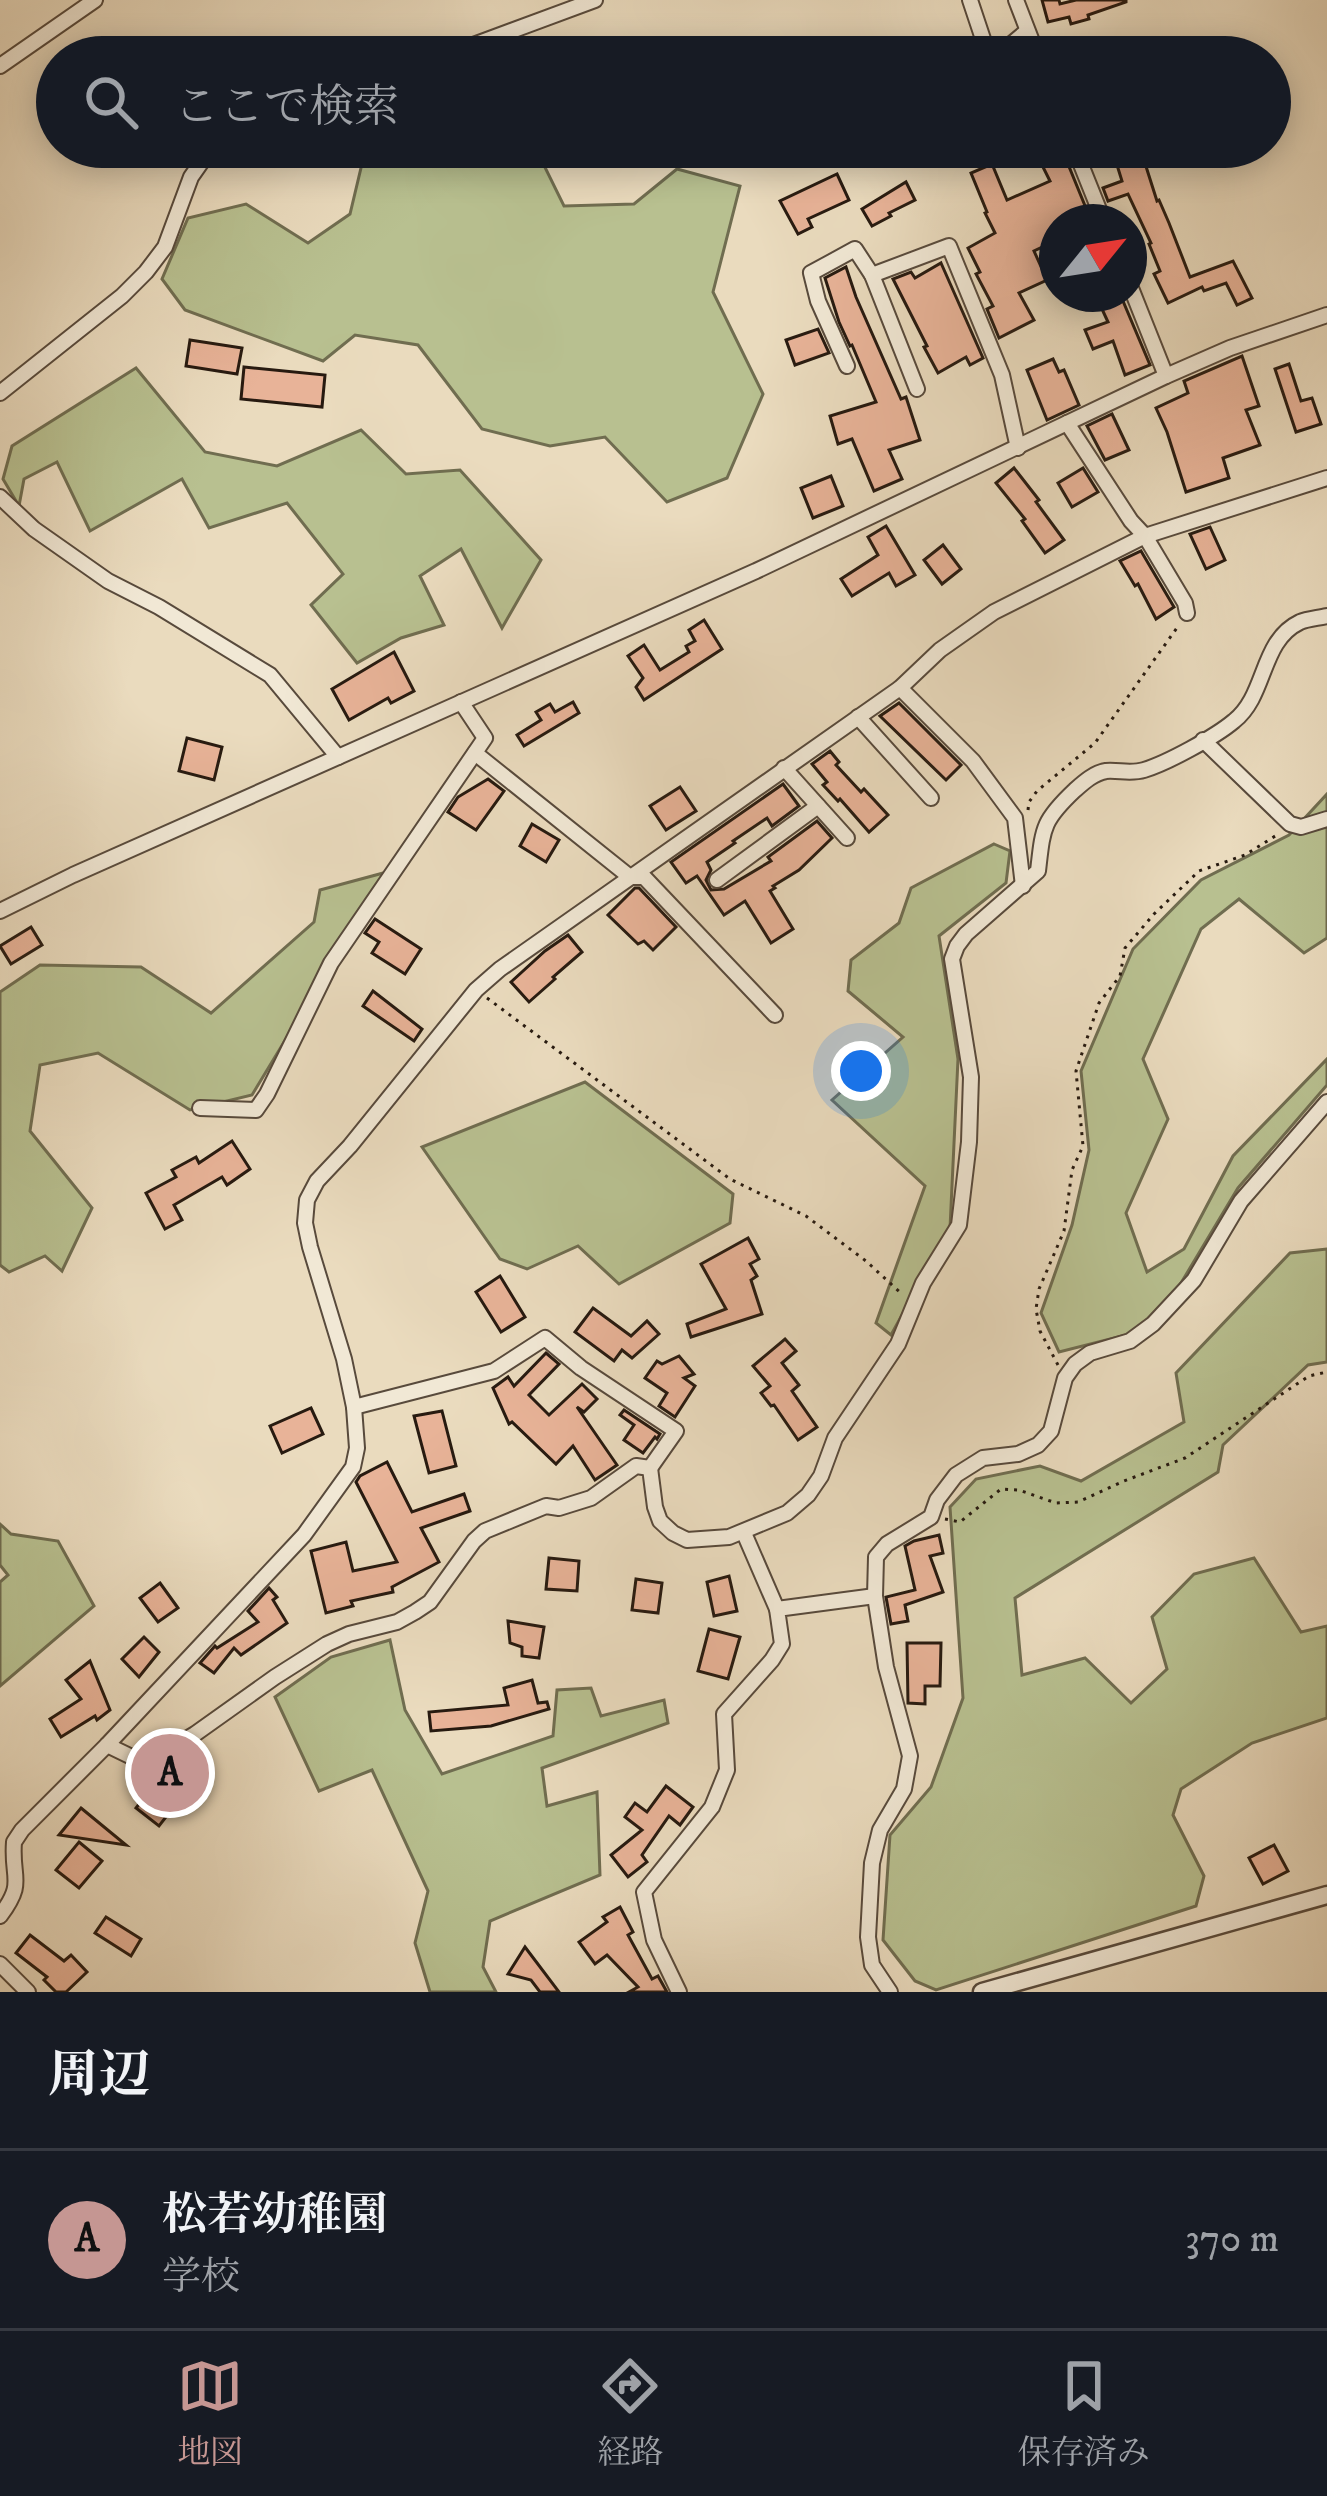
<!DOCTYPE html>
<html lang="ja">
<meta charset="utf-8">
<style>
:root{--surface:#171b24;--page:#20242c;--text:#f1f3f6;--muted:#9ea1a6;--line:#363941;--accent:#c59692}
body{margin:0;font-family:"IM FELL DW Pica","Noto Serif JP",serif;background:var(--page);color:var(--text)}
.compass{position:absolute;left:1039px;top:204px;width:108px;height:108px;border-radius:50%;background:var(--surface);box-shadow:0 6px 30px #0003;rotate:60deg}
.you{position:absolute;left:861px;top:1071px;width:42px;height:42px;margin:-30px;border:9px solid #fff;border-radius:50%;background:#1a73e8;box-shadow:0 0 0 18px #1a73e833}
.badge{display:grid;place-items:center;width:78px;height:78px;border-radius:50%;background:var(--accent);color:#111;font-size:39px;font-weight:700}
.pin{position:absolute;translate:-50% -50%;border:6px solid #fff;box-shadow:0 3px 12px #0006}
.list{margin:0;padding:0;list-style:none}
h2{display:flex;justify-content:space-between;align-items:center;height:156px;margin:0;padding:0 48px;font-size:51px}
h2 small{font-size:39px;font-weight:400;color:var(--muted)}
.list li{display:grid;grid-template-columns:78px 1fr auto;gap:36px;align-items:center;box-sizing:border-box;height:180px;padding:0 48px;border-top:3px solid var(--line)}
.list b{display:block;font-size:45px;white-space:nowrap}
.list p{margin:0;font-size:39px;white-space:nowrap;color:var(--muted)}
.list em{font-size:39px;font-style:normal;color:var(--muted)}
.icon{flex:none;width:66px;height:66px;fill:none;stroke:currentColor;stroke-width:2;stroke-linecap:round;stroke-linejoin:round}
.map{position:relative;flex:none;width:1327px;height:1992px;overflow:hidden}
.search{position:absolute;background:var(--surface);box-shadow:0 6px 30px #0003;left:36px;right:36px;top:36px;height:132px;display:flex;align-items:center;gap:30px;box-sizing:border-box;padding:0 42px;border-radius:66px;color:var(--muted);font-size:45px}
.sheet{height:336px;background:var(--surface)}
nav{display:flex;justify-content:space-around;align-items:center;box-sizing:border-box;height:168px;border-top:3px solid var(--line);background:var(--surface);font-size:33px;color:var(--muted)}
nav a{display:grid;justify-items:center;gap:6px}
nav .on{color:var(--accent)}
.map>svg:first-child{display:block}
.green{fill:#b8c090;stroke:#706d50;stroke-width:3}
.building{fill:#e8b398;stroke:#271a10;stroke-width:3}
.lines{fill:none;stroke-linecap:round;stroke-linejoin:round}
.minor-casing{stroke:#584a3c;stroke-width:18}
.tertiary-casing{stroke:#584a3c;stroke-width:21}
.path{stroke:#271a10;stroke-width:3;stroke-dasharray:3 6;stroke-linecap:butt}
.minor{stroke:#f1e8d5;stroke-width:14}
.tertiary{stroke:#f1e8d5;stroke-width:16}
</style>
<div class="map">
<svg width="1327" height="1992" viewBox="0 0 1327 1992">
<rect width="100%" height="100%" fill="#eadbbe"/>
<filter id="stains"><feTurbulence type="fractalNoise" baseFrequency=".00167" numOctaves="4"/><feColorMatrix values="0 0 0 0 .2 0 0 0 0 .09 0 0 0 0 .02 0 0 0 .5 -.17"/></filter>
<radialGradient id="worn" r=".72"><stop offset=".6" stop-color="#630" stop-opacity="0"/><stop offset="1" stop-color="#630" stop-opacity=".3"/></radialGradient>
<g class="green">
<polygon points="366,147 535,147 564,206 634,204 677,169 740,186 713,292 763,394 727,478 667,502 605,437 550,446 482,429 418,345 355,335 323,361 185,310 162,279 188,218 246,204 308,243 350,214"/>
<polygon points="136,368 205,452 277,466 361,430 406,474 460,470 541,560 502,628 461,549 420,576 444,625 401,638 357,663 311,605 343,574 287,503 209,528 182,479 90,531 57,462 24,479 19,506 3,479 12,446"/>
<polygon points="1327,794 1327,938 1304,953 1239,899 1201,929 1143,1059 1168,1119 1126,1213 1147,1272 1184,1249 1233,1156 1327,1059 1327,1085 1238,1188 1178,1288 1134,1333 1059,1352 1041,1313 1072,1225 1089,1150 1081,1071 1133,949 1201,880 1289,835"/>
<polygon points="994,844 1010,851 1006,883 939,936 958,1059 950,1228 891,1335 876,1323 925,1186 832,1100 903,1037 848,991 851,960 899,923 911,888"/>
<polygon points="387,872 252,1095 190,1110 98,1053 40,1065 30,1131 92,1208 62,1271 45,1256 9,1272 0,1265 0,992 40,965 141,967 211,1013 314,922 320,890"/>
<polygon points="585,1082 733,1194 730,1223 619,1284 578,1246 527,1269 500,1259 422,1147"/>
<polygon points="1327,1249 1327,1362 1308,1365 1223,1445 1218,1472 1015,1598 1022,1675 1085,1658 1131,1703 1167,1669 1152,1617 1194,1574 1254,1558 1301,1632 1327,1626 1327,1718 1252,1743 1181,1789 1173,1815 1204,1876 1196,1906 936,1990 915,1981 883,1940 890,1835 931,1787 963,1698 950,1507 976,1479 1040,1466 1081,1481 1184,1422 1176,1373 1290,1253"/>
<polygon points="0,1524 11,1534 58,1541 94,1606 0,1686 0,1582 8,1575 0,1565"/>
<polygon points="390,1640 405,1710 442,1774 553,1736 557,1690 591,1688 601,1716 664,1700 668,1723 542,1768 547,1806 597,1792 600,1875 490,1921 483,1967 496,1992 430,1992 415,1943 428,1891 372,1770 319,1791 275,1697 331,1657"/>
</g>
<g class="building">
<polygon points="1042,0 1059,0 1060,4 1076,0 1126,0 1126,2 1088,15 1089,19 1071,24 1069,17 1048,22"/>
<polygon points="1033,147 1061,147 1090,218 1082,222 1057,222 1057,240 1034,251 1047,280 1019,293 1034,320 999,338 987,309 993,306 976,274 980,272 968,248 995,233 985,213 987,212 971,173 992,164 1007,200 1050,181"/>
<polygon points="1143,157 1157,201 1159,200 1169,223 1190,277 1233,261 1252,298 1237,305 1226,283 1204,291 1202,287 1168,303 1154,274 1160,271 1149,244 1151,243 1128,194 1108,201 1103,188 1122,181 1117,165"/>
<polygon points="837,174 849,200 808,219 812,227 798,234 780,201"/>
<polygon points="906,182 915,200 889,213 891,216 872,226 862,209"/>
<polygon points="941,263 983,358 970,365 966,357 938,373 924,347 927,346 893,279 911,272 915,278"/>
<polygon points="846,267 856,297 901,399 906,397 920,440 889,450 902,479 874,491 852,439 838,444 830,416 876,402 852,345 850,346 839,322 825,278"/>
<polygon points="1095,294 1120,294 1150,365 1125,375 1113,341 1093,349 1085,330 1108,322"/>
<polygon points="818,329 829,353 795,365 786,340"/>
<polygon points="190,340 242,348 237,374 186,366"/>
<polygon points="1242,356 1259,406 1246,410 1260,445 1223,458 1229,478 1186,492 1167,432 1156,408 1188,393 1184,381"/>
<polygon points="1053,359 1059,372 1064,370 1079,405 1047,420 1027,370"/>
<polygon points="1289,364 1301,401 1312,398 1321,424 1296,432 1275,369"/>
<polygon points="244,367 325,375 322,407 241,399"/>
<polygon points="1112,414 1129,450 1105,460 1087,426"/>
<polygon points="1014,468 1039,500 1036,502 1064,540 1045,553 1022,521 1025,519 996,483"/>
<polygon points="1083,468 1098,492 1072,507 1058,483"/>
<polygon points="831,476 843,506 813,518 801,488"/>
<polygon points="886,526 915,575 896,586 889,573 852,596 841,579 878,555 868,537"/>
<polygon points="1210,527 1225,560 1206,569 1190,534"/>
<polygon points="943,545 961,569 942,584 924,560"/>
<polygon points="1141,551 1174,607 1156,619 1138,584 1135,586 1120,561"/>
<polygon points="704,620 722,649 644,700 636,687 643,678 628,656 644,645 660,670 689,652 686,646 695,641 689,630"/>
<polygon points="394,652 414,691 391,703 388,698 349,720 332,689"/>
<polygon points="573,702 579,713 524,746 517,735 541,720 536,712 550,704 555,712"/>
<polygon points="899,703 961,765 946,780 880,716"/>
<polygon points="187,738 222,747 214,780 179,771"/>
<polygon points="830,751 839,762 836,765 861,792 864,789 888,815 869,832 840,799 838,801 823,785 827,782 812,764"/>
<polygon points="488,779 504,791 476,830 448,812 458,797"/>
<polygon points="783,784 799,806 772,826 767,818 733,841 735,843 707,862 711,870 706,880 711,890 724,889 771,861 768,857 817,821 832,838 799,870 773,886 775,888 770,891 793,929 771,943 745,901 724,915 697,876 686,883 671,862"/>
<polygon points="680,787 696,811 666,830 650,806"/>
<polygon points="532,824 559,840 546,862 520,846"/>
<polygon points="635,888 639,888 676,927 653,950 644,941 638,944 608,915"/>
<polygon points="375,919 421,949 405,974 372,953 379,942 365,933"/>
<polygon points="31,927 42,945 11,964 0,946"/>
<polygon points="568,935 582,952 553,977 555,979 529,1002 511,982 545,951"/>
<polygon points="373,991 422,1029 414,1041 363,1006"/>
<polygon points="232,1141 250,1169 227,1185 222,1177 174,1205 182,1220 165,1229 146,1193 176,1177 172,1170 196,1157 199,1163"/>
<polygon points="748,1238 759,1259 750,1264 757,1276 751,1280 762,1314 691,1337 687,1324 726,1309 701,1264"/>
<polygon points="500,1276 525,1317 501,1332 476,1292"/>
<polygon points="593,1308 631,1336 647,1321 659,1334 632,1358 622,1350 614,1361 575,1332"/>
<polygon points="785,1339 796,1351 782,1363 799,1385 792,1391 817,1427 798,1440 774,1405 771,1406 761,1393 770,1386 753,1366"/>
<polygon points="546,1353 559,1364 529,1395 549,1415 582,1384 597,1399 584,1412 577,1407 617,1465 595,1480 573,1446 556,1464 512,1422 509,1424 493,1388 508,1377 514,1386"/>
<polygon points="679,1356 694,1374 684,1378 695,1386 675,1417 659,1406 667,1393 645,1378 657,1361 662,1364"/>
<polygon points="311,1408 323,1434 282,1453 270,1426"/>
<polygon points="624,1410 660,1434 657,1439 655,1437 643,1453 624,1440 634,1425 620,1415"/>
<polygon points="442,1411 456,1466 429,1473 414,1416"/>
<polygon points="387,1462 412,1512 464,1494 470,1511 421,1528 439,1562 392,1587 393,1592 351,1601 353,1606 326,1613 311,1551 346,1542 353,1571 397,1562 356,1482 360,1476"/>
<polygon points="939,1535 943,1553 930,1556 943,1592 905,1605 908,1621 891,1624 886,1597 915,1590 905,1546 914,1541"/>
<polygon points="549,1558 579,1561 577,1591 546,1589"/>
<polygon points="729,1576 737,1611 714,1616 707,1582"/>
<polygon points="636,1579 662,1583 658,1613 632,1610"/>
<polygon points="160,1583 178,1608 158,1622 140,1598"/>
<polygon points="269,1588 277,1597 273,1600 287,1623 241,1655 234,1648 214,1673 200,1663 215,1646 217,1648 258,1622 248,1611"/>
<polygon points="508,1621 544,1627 539,1658 522,1656 522,1647 510,1643"/>
<polygon points="709,1629 740,1637 728,1679 698,1671"/>
<polygon points="144,1637 159,1652 139,1677 122,1659"/>
<polygon points="907,1643 941,1643 940,1686 925,1686 925,1704 908,1703"/>
<polygon points="90,1661 110,1710 97,1720 95,1716 61,1737 50,1719 81,1699 66,1680"/>
<polygon points="532,1680 538,1703 547,1702 549,1709 491,1726 431,1731 429,1712 508,1705 504,1688"/>
<polygon points="153,1786 176,1804 159,1826 136,1808"/>
<polygon points="666,1786 693,1807 680,1825 669,1816 642,1855 647,1862 628,1877 611,1855 642,1830 625,1817 635,1803 647,1812"/>
<polygon points="81,1808 126,1845 59,1835"/>
<polygon points="79,1842 102,1861 79,1888 56,1870"/>
<polygon points="1274,1845 1288,1871 1263,1884 1249,1858"/>
<polygon points="620,1907 633,1932 628,1935 652,1979 658,1976 667,1992 629,1992 638,1987 607,1955 595,1964 579,1942 607,1922 603,1917"/>
<polygon points="106,1917 141,1939 131,1956 95,1933"/>
<polygon points="30,1935 64,1961 71,1955 87,1972 66,1992 56,1992 44,1980 47,1977 16,1953"/>
<polygon points="525,1947 559,1992 540,1992 531,1980 508,1974"/>
</g>
<g class="lines">
<g class="minor-casing">
<g id="minor">
<polyline points="970,0 989,57"/>
<polyline points="1016,0 1038,57"/>
<polyline points="441,57 595,0"/>
<polyline points="996,57 1027,31"/>
<polyline points="0,66 95,0"/>
<polyline points="1074,147 1104,222"/>
<polyline points="872,275 949,246 1002,375 1018,448"/>
<polyline points="1129,283 1166,376"/>
<polyline points="847,366 818,301 811,273 855,249 872,275 917,389"/>
<polyline points="0,393 122,296 146,272 165,247 191,177 212,147"/>
<polyline points="1067,423 1131,521 1145,536 1185,603 1187,613"/>
<polyline points="0,497 34,529 108,581 159,607 270,675 338,757"/>
<polyline points="900,688 973,761 1015,818 1023,886"/>
<polyline points="858,717 931,798"/>
<polyline points="1203,740 1290,824 1301,827 1327,819"/>
<polyline points="475,753 630,877 644,877 775,1015"/>
<polyline points="784,768 847,838"/>
<polyline points="717,880 818,806"/>
<polyline points="0,911 73,875 756,571 1166,376 1230,348 1327,315"/>
<polyline points="200,1108 256,1110 267,1094 331,963 485,738 461,702"/>
<polyline points="354,1407 494,1371 545,1338 581,1368 676,1431 650,1468"/>
<polyline points="744,1533 777,1609"/>
<path d="M 107,1745 L 140,1761 L 150,1761 L 195,1734 L 275,1677 L 327,1644 L 349,1634 L 397,1622 L 415,1612 L 430,1602 L 474,1541 L 485,1531 L 546,1506 L 559,1508 L 591,1498 L 636,1466 L 650,1468 L 655,1507 L 660,1521 L 673,1533 L 687,1540 L 729,1537 L 787,1513 L 808,1495 L 821,1476 L 835,1438 L 898,1344 L 923,1283 L 959,1225 L 969,1142 L 971,1077 L 952,959 L 957,946 L 966,934 L 1038,871 C 1043,828 1042,821 1075,790 C 1084,782 1094,773 1106,771 C 1119,770 1131,774 1144,770 C 1167,763 1215,737 1234,721 C 1267,695 1260,641 1300,622 C 1307,619 1319,618 1327,616"/>
<path d="M 0,1916 C 26,1881 11,1880 14,1842 L 22,1830 L 107,1745 L 304,1535 L 353,1467 L 357,1448 L 354,1407 L 344,1359 L 310,1247 L 305,1223 L 307,1200 L 317,1181 L 350,1146 L 476,990 L 500,969 L 900,688 L 940,650 L 994,612 L 1145,536 L 1327,478"/>
<polyline points="0,1964 28,1992"/>
<polyline points="679,1992 654,1940 644,1892 712,1807 727,1770 724,1714 772,1660 782,1644 777,1609 875,1596"/>
<polyline points="890,1992 872,1965 868,1937 872,1863 880,1830 904,1789 910,1756 886,1667 875,1596 876,1557 887,1544 931,1517 937,1500 956,1475 983,1458 1018,1454 1038,1445 1051,1431 1065,1378 1075,1364 1090,1353 1130,1341 1153,1324 1194,1280 1241,1201 1327,1102"/>
</g>
</g>
<g class="tertiary-casing">
<polyline id="tertiary" points="982,1992 1327,1895"/>
</g>
<g class="path">
<polyline points="1028,810 1029,802 1037,791 1095,743 1179,625"/>
<polyline points="487,998 730,1179 806,1216 866,1261 903,1295"/>
<polyline points="1058,1365 1040,1331 1036,1309 1039,1289 1064,1231 1072,1170 1083,1146 1076,1071 1099,1003 1120,976 1125,948 1154,914 1199,871 1245,855 1280,833"/>
<polyline points="945,1519 960,1522 1001,1489 1019,1490 1056,1503 1078,1502 1124,1481 1185,1458 1309,1376 1327,1372"/>
</g>
<use href="#minor" class="minor"/>
<use href="#tertiary" class="tertiary"/>
</g>
<rect width="100%" height="100%" filter="url(#stains)"/>
<rect width="100%" height="100%" fill="url(#worn)"/>
</svg>
<svg class="compass" viewBox="-18 -18 36 36"><path d="M0-13l5 13h-10z" fill="#e53935"/><path d="M0 13l5-13h-10z" fill="#9ea1a6"/></svg>
<div class="you"></div>
<div class="pin badge" style="left:170px;top:1773px">A</div>
<div class="search"><svg class="icon" aria-label="search" viewBox="0 0 24 24"><circle cx="10" cy="10" r="6"/><path d="M15 15l6 6"/></svg>ここで検索</div>
</div>
<section class="sheet">
<h2>周辺<small></small></h2>
<ul class="list">
<li><span class="badge">A</span><div><b>松若幼稚園</b><p>学校</p></div><em>370 m</em></li>
</ul>
</section>
<nav>
<a class="on"><svg class="icon" aria-label="map" viewBox="0 0 24 24"><path d="M3 6l6-2 6 2 6-2v14l-6 2-6-2-6 2zM9 4v14M15 6v14"/></svg>地図</a>
<a><svg class="icon" aria-label="directions" viewBox="0 0 24 24"><path d="M12 3l9 9-9 9-9-9zM9 14v-3h6M13 9l2 2-2 2"/></svg>経路</a>
<a><svg class="icon" aria-label="saved" viewBox="0 0 24 24"><path d="M7 4h10v16l-5-4-5 4z"/></svg>保存済み</a>
</nav>
